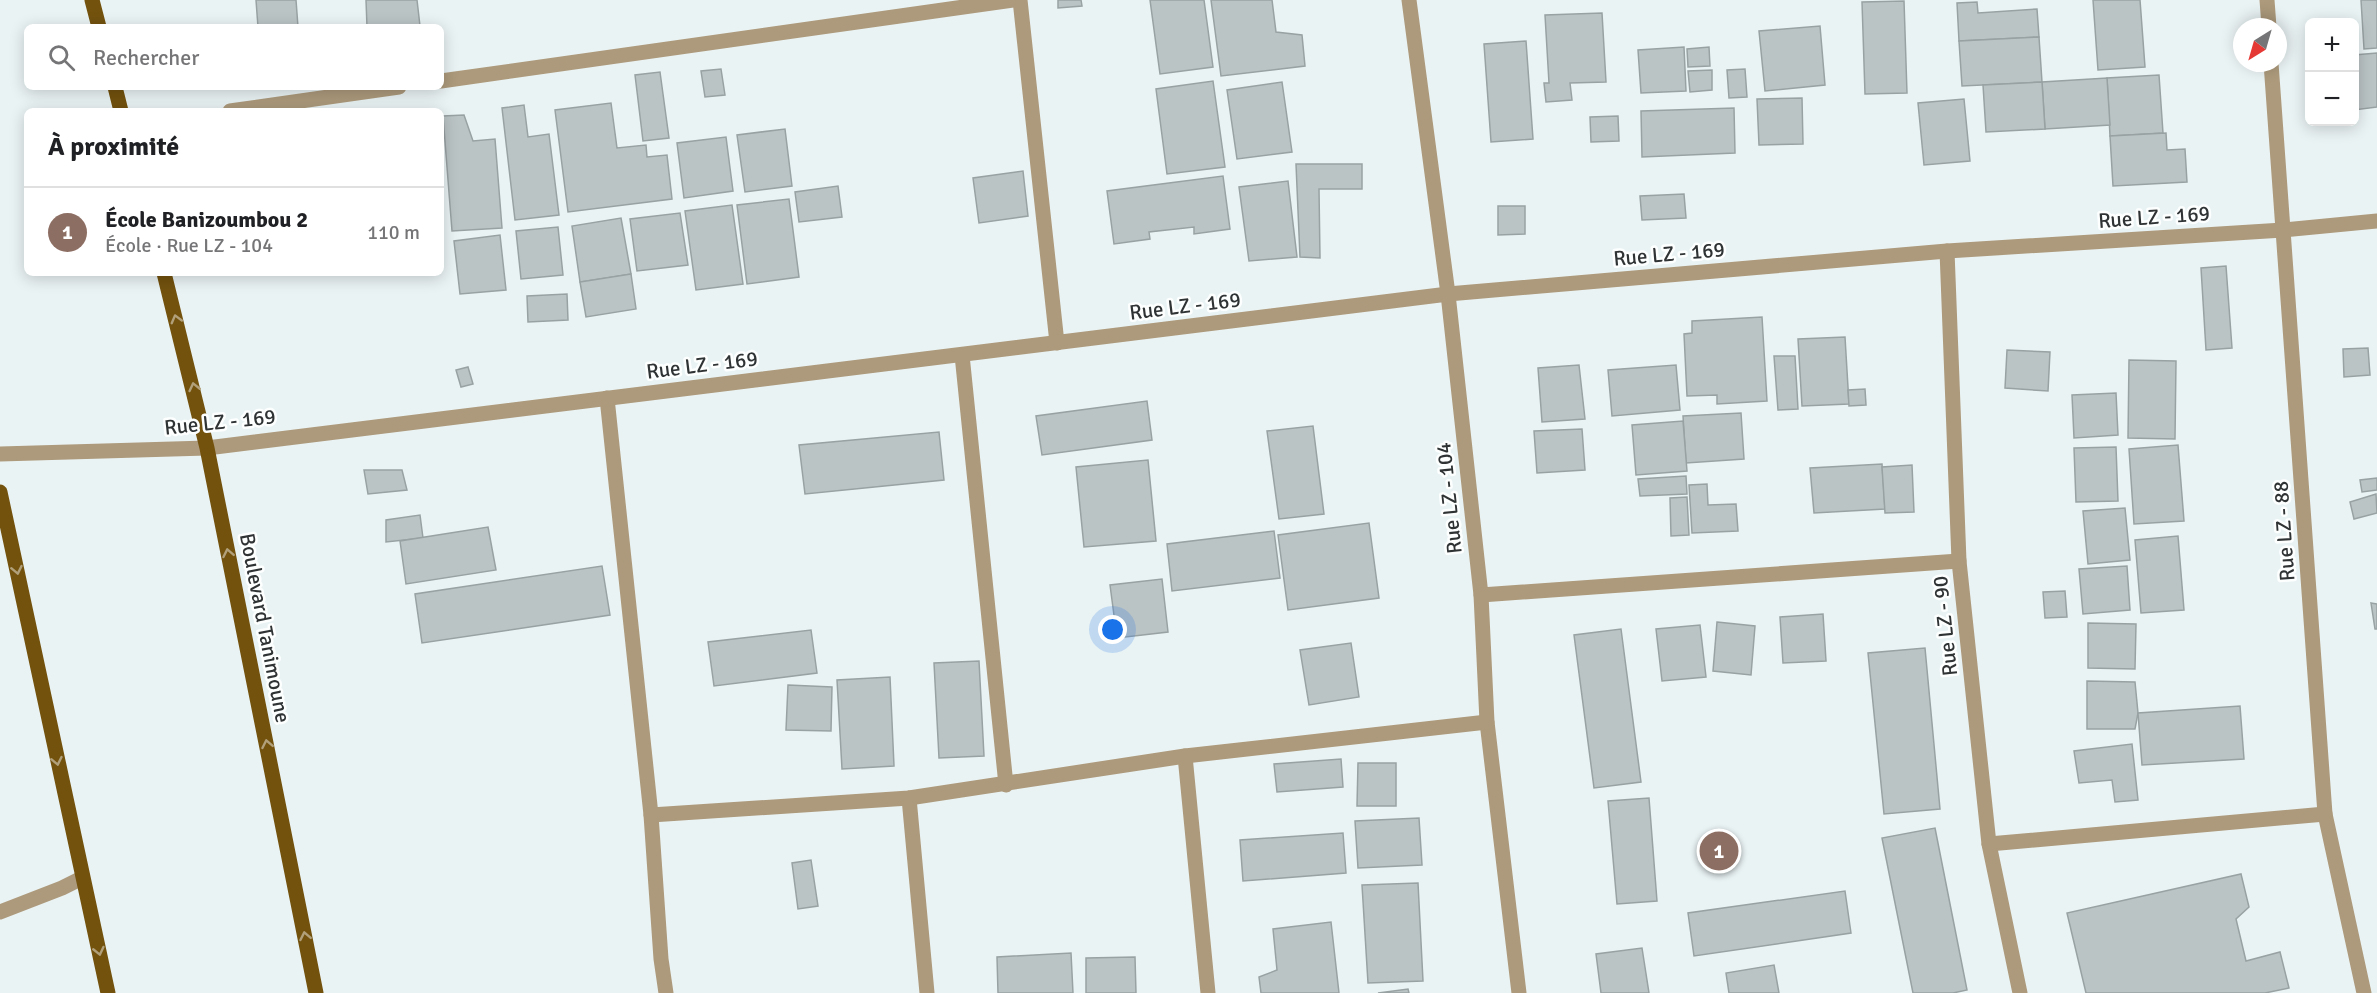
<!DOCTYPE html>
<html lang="fr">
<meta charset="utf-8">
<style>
:root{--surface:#fff;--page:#f6f6f6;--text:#202124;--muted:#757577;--line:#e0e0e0;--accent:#0b8043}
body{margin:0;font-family:Signika,sans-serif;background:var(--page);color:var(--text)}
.controls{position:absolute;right:18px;top:18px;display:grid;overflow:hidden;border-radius:9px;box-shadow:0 3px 15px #0003}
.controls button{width:54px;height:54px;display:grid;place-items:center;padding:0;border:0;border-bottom:2px solid var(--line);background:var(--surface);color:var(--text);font:30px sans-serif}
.compass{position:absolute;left:2233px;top:18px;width:54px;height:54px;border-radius:50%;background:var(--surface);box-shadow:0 3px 15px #0003;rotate:217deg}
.you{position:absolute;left:1113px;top:630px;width:21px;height:21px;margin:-15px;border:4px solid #fff;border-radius:50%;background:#1a73e8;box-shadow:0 0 0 9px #1a73e833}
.badge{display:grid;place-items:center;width:39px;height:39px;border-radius:50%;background:var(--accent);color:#fff;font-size:20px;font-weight:700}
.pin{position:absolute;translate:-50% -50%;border:3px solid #fff;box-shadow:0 2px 6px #0006}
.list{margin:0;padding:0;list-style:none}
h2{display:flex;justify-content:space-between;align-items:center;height:78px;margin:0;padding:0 24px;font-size:26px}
h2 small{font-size:20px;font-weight:400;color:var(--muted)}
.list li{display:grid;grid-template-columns:39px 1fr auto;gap:18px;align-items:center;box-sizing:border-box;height:90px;padding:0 24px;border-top:2px solid var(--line)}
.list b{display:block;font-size:22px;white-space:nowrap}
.list p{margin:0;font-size:20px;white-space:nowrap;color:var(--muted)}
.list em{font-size:20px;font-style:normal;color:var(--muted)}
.icon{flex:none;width:33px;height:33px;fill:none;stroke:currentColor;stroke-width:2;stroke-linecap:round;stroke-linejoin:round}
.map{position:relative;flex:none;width:2377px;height:993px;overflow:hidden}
.search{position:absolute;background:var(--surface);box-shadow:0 3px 15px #0003;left:24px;top:24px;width:420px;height:66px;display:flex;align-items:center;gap:15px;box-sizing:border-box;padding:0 21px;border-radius:9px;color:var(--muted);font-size:22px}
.panel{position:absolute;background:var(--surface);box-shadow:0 3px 15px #0003;left:24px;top:108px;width:420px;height:168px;border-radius:9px}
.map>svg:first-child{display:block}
.building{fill:#bbc4c5;stroke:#99a2a3;stroke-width:1.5}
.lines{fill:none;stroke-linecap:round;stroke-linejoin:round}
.minor{stroke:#ad9a7c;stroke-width:15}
.major{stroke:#73520e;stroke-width:15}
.oneway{stroke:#b1a07a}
.labels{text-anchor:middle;stroke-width:5;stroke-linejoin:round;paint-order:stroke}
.street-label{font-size:21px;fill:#303334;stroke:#fdffff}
</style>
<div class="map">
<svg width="2377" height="993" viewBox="0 0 2377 993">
<rect width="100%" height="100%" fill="#eaf3f4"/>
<g class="building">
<polygon points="256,0 296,0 298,27 258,27"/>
<polygon points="366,0 417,0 420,26 367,27"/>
<polygon points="1058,0 1081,0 1082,6 1058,8"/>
<polygon points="1150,0 1204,0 1213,67 1160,74"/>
<polygon points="1211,0 1272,0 1276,32 1302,35 1305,66 1221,76"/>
<polygon points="2093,0 2140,0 2145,67 2098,70"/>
<polygon points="2361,0 2377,0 2377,48 2364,49"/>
<polygon points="1904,1 1907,93 1865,94 1862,2"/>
<polygon points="1977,2 1978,13 2037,9 2039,37 1959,41 1957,3"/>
<polygon points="1602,13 1606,82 1570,83 1572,100 1546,102 1544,83 1549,83 1545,15"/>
<polygon points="1820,26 1825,85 1765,91 1759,31"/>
<polygon points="2039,37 2042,82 1962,86 1959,41"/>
<polygon points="1526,41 1533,139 1491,142 1484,44"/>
<polygon points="1684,47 1686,91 1641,93 1638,50"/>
<polygon points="1709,47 1710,66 1688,67 1687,49"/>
<polygon points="2377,53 2377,107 2354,110 2354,55"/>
<polygon points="721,69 725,95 705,97 701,71"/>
<polygon points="1745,69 1747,97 1729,98 1727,70"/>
<polygon points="1712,70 1712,90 1690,92 1688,71"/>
<polygon points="660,72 669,138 643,141 635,75"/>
<polygon points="2159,75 2163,133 2110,136 2107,78"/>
<polygon points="2107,78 2110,125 2045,129 2042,82"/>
<polygon points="1213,81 1225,167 1167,174 1156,89"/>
<polygon points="1282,82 1292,152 1237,159 1227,90"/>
<polygon points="2042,82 2045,129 1986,132 1983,85"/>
<polygon points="1802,98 1803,144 1759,145 1757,99"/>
<polygon points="1964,99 1970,161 1924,165 1918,103"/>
<polygon points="611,103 617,148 646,145 647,157 667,155 672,199 568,212 555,110"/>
<polygon points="524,105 528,137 549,134 559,215 515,220 502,108"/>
<polygon points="1734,108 1735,153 1642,157 1641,111"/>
<polygon points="464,115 473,141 495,139 502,228 452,231 443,116"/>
<polygon points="1618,116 1619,141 1591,142 1590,117"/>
<polygon points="785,129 792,186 745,192 737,135"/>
<polygon points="2166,133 2167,150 2185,149 2187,182 2113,186 2110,136"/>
<polygon points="726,137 733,191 684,198 677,143"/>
<polygon points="1296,164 1362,164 1362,189 1319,189 1320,258 1300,257"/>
<polygon points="1023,171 1028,216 979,223 973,178"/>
<polygon points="1223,176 1230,229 1194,234 1194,227 1149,232 1150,239 1114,244 1107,191"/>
<polygon points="1288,181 1297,257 1249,261 1239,187"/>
<polygon points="838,186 842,217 799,222 795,192"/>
<polygon points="1684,194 1686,218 1642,220 1640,196"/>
<polygon points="789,199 799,277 747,284 737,205"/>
<polygon points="732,205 743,284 696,290 685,211"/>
<polygon points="1498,206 1525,206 1525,234 1498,235"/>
<polygon points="680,213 688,265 637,271 630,219"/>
<polygon points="621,218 631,274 580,282 572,226"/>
<polygon points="558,227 563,275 521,279 516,231"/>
<polygon points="500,235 506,290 460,294 454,241"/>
<polygon points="2226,266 2232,348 2206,350 2201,268"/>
<polygon points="631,274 636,309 586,317 580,282"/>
<polygon points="567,294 568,320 528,322 527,296"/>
<polygon points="1762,317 1767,401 1717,404 1717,395 1687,396 1684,334 1692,333 1692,321"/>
<polygon points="1845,337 1849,404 1802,406 1798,339"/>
<polygon points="2368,348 2370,375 2344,377 2343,349"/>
<polygon points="2007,350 2050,352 2048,391 2005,388"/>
<polygon points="1774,356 1795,356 1798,409 1778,410"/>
<polygon points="2129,360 2176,361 2175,439 2128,438"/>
<polygon points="1579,365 1585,419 1542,422 1538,368"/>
<polygon points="1676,365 1680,410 1612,416 1608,370"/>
<polygon points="468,367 473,384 461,387 456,370"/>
<polygon points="1865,389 1866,405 1849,406 1848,390"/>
<polygon points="2116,393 2118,435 2074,438 2072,395"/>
<polygon points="1147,401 1152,440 1042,455 1036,416"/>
<polygon points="1741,413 1744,459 1686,463 1683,416"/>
<polygon points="1683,421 1687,471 1636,475 1632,425"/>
<polygon points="1313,426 1324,514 1279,519 1267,431"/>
<polygon points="1582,429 1585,470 1537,473 1534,431"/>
<polygon points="939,432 944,480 805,494 799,445"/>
<polygon points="2178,445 2184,521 2134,524 2129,449"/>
<polygon points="2116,447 2118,501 2076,502 2074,448"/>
<polygon points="1148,460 1156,541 1084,547 1076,467"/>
<polygon points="1882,464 1885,509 1814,513 1810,468"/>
<polygon points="1912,465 1914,512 1885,513 1882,467"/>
<polygon points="364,470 402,470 407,490 368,494"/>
<polygon points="1686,476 1687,494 1640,496 1638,479"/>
<polygon points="2377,478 2377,490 2362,492 2360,480"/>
<polygon points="1707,484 1708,505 1736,504 1738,531 1692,533 1689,485"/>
<polygon points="2376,494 2377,513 2354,519 2350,502"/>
<polygon points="1687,497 1689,535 1671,536 1670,498"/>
<polygon points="2125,508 2130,560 2088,564 2083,511"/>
<polygon points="420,515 423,538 386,542 386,520"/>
<polygon points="1369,523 1379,598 1288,610 1278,535"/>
<polygon points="488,527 496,570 406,584 400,541"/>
<polygon points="1274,531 1280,578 1172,591 1167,544"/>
<polygon points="2178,536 2184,610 2141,613 2135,540"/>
<polygon points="602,566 610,615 422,643 415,594"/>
<polygon points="2127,566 2130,610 2083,614 2079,569"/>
<polygon points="1162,579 1168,632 1117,638 1110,585"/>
<polygon points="2065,591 2067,617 2045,618 2043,592"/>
<polygon points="2371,603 2377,604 2377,629 2375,629"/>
<polygon points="1823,614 1826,661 1783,663 1780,617"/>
<polygon points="1717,622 1755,626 1751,675 1713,671"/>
<polygon points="2088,623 2136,624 2135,669 2088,668"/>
<polygon points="1700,625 1706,677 1662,681 1656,629"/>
<polygon points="1621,629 1641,782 1594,788 1574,635"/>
<polygon points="811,630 817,673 714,686 708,642"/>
<polygon points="1351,643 1359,697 1309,705 1300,650"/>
<polygon points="1925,648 1940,809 1884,814 1868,653"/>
<polygon points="979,661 984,756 939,758 934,663"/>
<polygon points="890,677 894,766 842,769 837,680"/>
<polygon points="2087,681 2135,682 2138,713 2135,729 2087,729"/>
<polygon points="788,685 832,687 831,731 786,730"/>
<polygon points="2240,706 2244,759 2142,765 2138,713"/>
<polygon points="2132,744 2138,800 2115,802 2112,780 2079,783 2074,751"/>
<polygon points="1341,759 1343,787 1277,792 1274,764"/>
<polygon points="1358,763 1396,763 1396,806 1357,806"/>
<polygon points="1649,798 1657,901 1617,904 1608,801"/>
<polygon points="1419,818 1422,865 1358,868 1355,821"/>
<polygon points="1935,828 1967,990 1953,993 1913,993 1882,838"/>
<polygon points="1343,833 1346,873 1243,881 1240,840"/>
<polygon points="811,860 818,906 798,909 792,863"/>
<polygon points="2241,874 2249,907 2236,919 2246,961 2280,952 2289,988 2265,993 2086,993 2067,913"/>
<polygon points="1418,883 1423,981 1368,983 1362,885"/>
<polygon points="1845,891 1851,933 1694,956 1688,913"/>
<polygon points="1331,922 1339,993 1261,993 1259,977 1277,970 1273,929"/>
<polygon points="1642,948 1649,993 1601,993 1596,954"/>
<polygon points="1071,953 1073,993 998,993 997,957"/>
<polygon points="1135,957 1136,993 1086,993 1086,958"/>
<polygon points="1774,965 1779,993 1729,993 1726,973"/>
<polygon points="1408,989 1409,993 1378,993"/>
</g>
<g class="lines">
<g class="minor">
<polyline points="1020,0 1057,343"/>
<polyline points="1409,0 1448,294 1481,595 1487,722 1519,993"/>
<polyline points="2267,0 2269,27"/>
<polyline points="2271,63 2325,814 2364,993"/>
<polyline points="441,81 1013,0"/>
<polyline points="230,111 399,87"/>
<polyline points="1947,251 1959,561 1989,844 2020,993"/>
<polyline points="962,355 1006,785"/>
<polyline points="607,398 651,815 661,959 666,993"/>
<polyline points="0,454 207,448 1448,294 1947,251 2283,230 2377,221"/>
<polyline points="1481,595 1959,561"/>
<polyline points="1185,756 1208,993"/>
<polyline points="909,798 927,993"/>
<polyline points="651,815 909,798 1185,756 1487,722"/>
<polyline points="1989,844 2325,814"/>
<polyline points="0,912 62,888 82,878"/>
</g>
<g class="major">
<polyline points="92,0 99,27"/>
<polyline points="115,87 121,111"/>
<polyline points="164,273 207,448 316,993"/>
<polyline points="0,492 108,993"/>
</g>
</g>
<defs><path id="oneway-chevron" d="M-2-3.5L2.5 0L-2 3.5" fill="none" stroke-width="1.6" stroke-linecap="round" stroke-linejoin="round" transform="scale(1.5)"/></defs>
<g class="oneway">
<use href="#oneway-chevron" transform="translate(176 319) rotate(-105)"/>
<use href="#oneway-chevron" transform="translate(194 387) rotate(-103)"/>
<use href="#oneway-chevron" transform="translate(228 553) rotate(-101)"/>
<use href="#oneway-chevron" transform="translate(17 570) rotate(78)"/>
<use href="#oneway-chevron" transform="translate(267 744) rotate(-101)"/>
<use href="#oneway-chevron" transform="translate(57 761) rotate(78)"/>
<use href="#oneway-chevron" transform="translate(305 936) rotate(-101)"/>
<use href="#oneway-chevron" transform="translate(99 951) rotate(77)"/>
</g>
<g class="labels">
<g class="street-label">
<text transform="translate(2154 217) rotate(-4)" y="7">Rue LZ - 169</text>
<text transform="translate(1669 254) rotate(-5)" y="7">Rue LZ - 169</text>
<text transform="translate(1185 306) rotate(-7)" y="7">Rue LZ - 169</text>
<text transform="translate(702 365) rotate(-7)" y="7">Rue LZ - 169</text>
<text transform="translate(220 422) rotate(-6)" y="7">Rue LZ - 169</text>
<text transform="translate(1449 498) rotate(-96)" y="7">Rue LZ - 104</text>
<text transform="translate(2284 531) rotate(-94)" y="7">Rue LZ - 88</text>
<text transform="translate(1945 626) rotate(-96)" y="7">Rue LZ - 90</text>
<text transform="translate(265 628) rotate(79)" y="7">Boulevard Tanimoune</text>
</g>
</g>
</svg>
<div class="controls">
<button>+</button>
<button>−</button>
</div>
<svg class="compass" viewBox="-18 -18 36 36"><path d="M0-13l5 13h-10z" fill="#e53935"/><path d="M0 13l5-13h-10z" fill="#757577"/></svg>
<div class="you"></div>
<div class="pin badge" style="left:1719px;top:851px;background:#8d6e63">1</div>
<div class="search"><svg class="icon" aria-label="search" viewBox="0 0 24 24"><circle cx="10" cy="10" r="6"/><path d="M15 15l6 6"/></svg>Rechercher</div>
<section class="panel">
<h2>À proximité<small></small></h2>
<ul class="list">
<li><span class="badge" style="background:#8d6e63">1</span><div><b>École Banizoumbou 2</b><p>École · Rue LZ - 104</p></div><em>110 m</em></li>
</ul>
</section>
</div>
